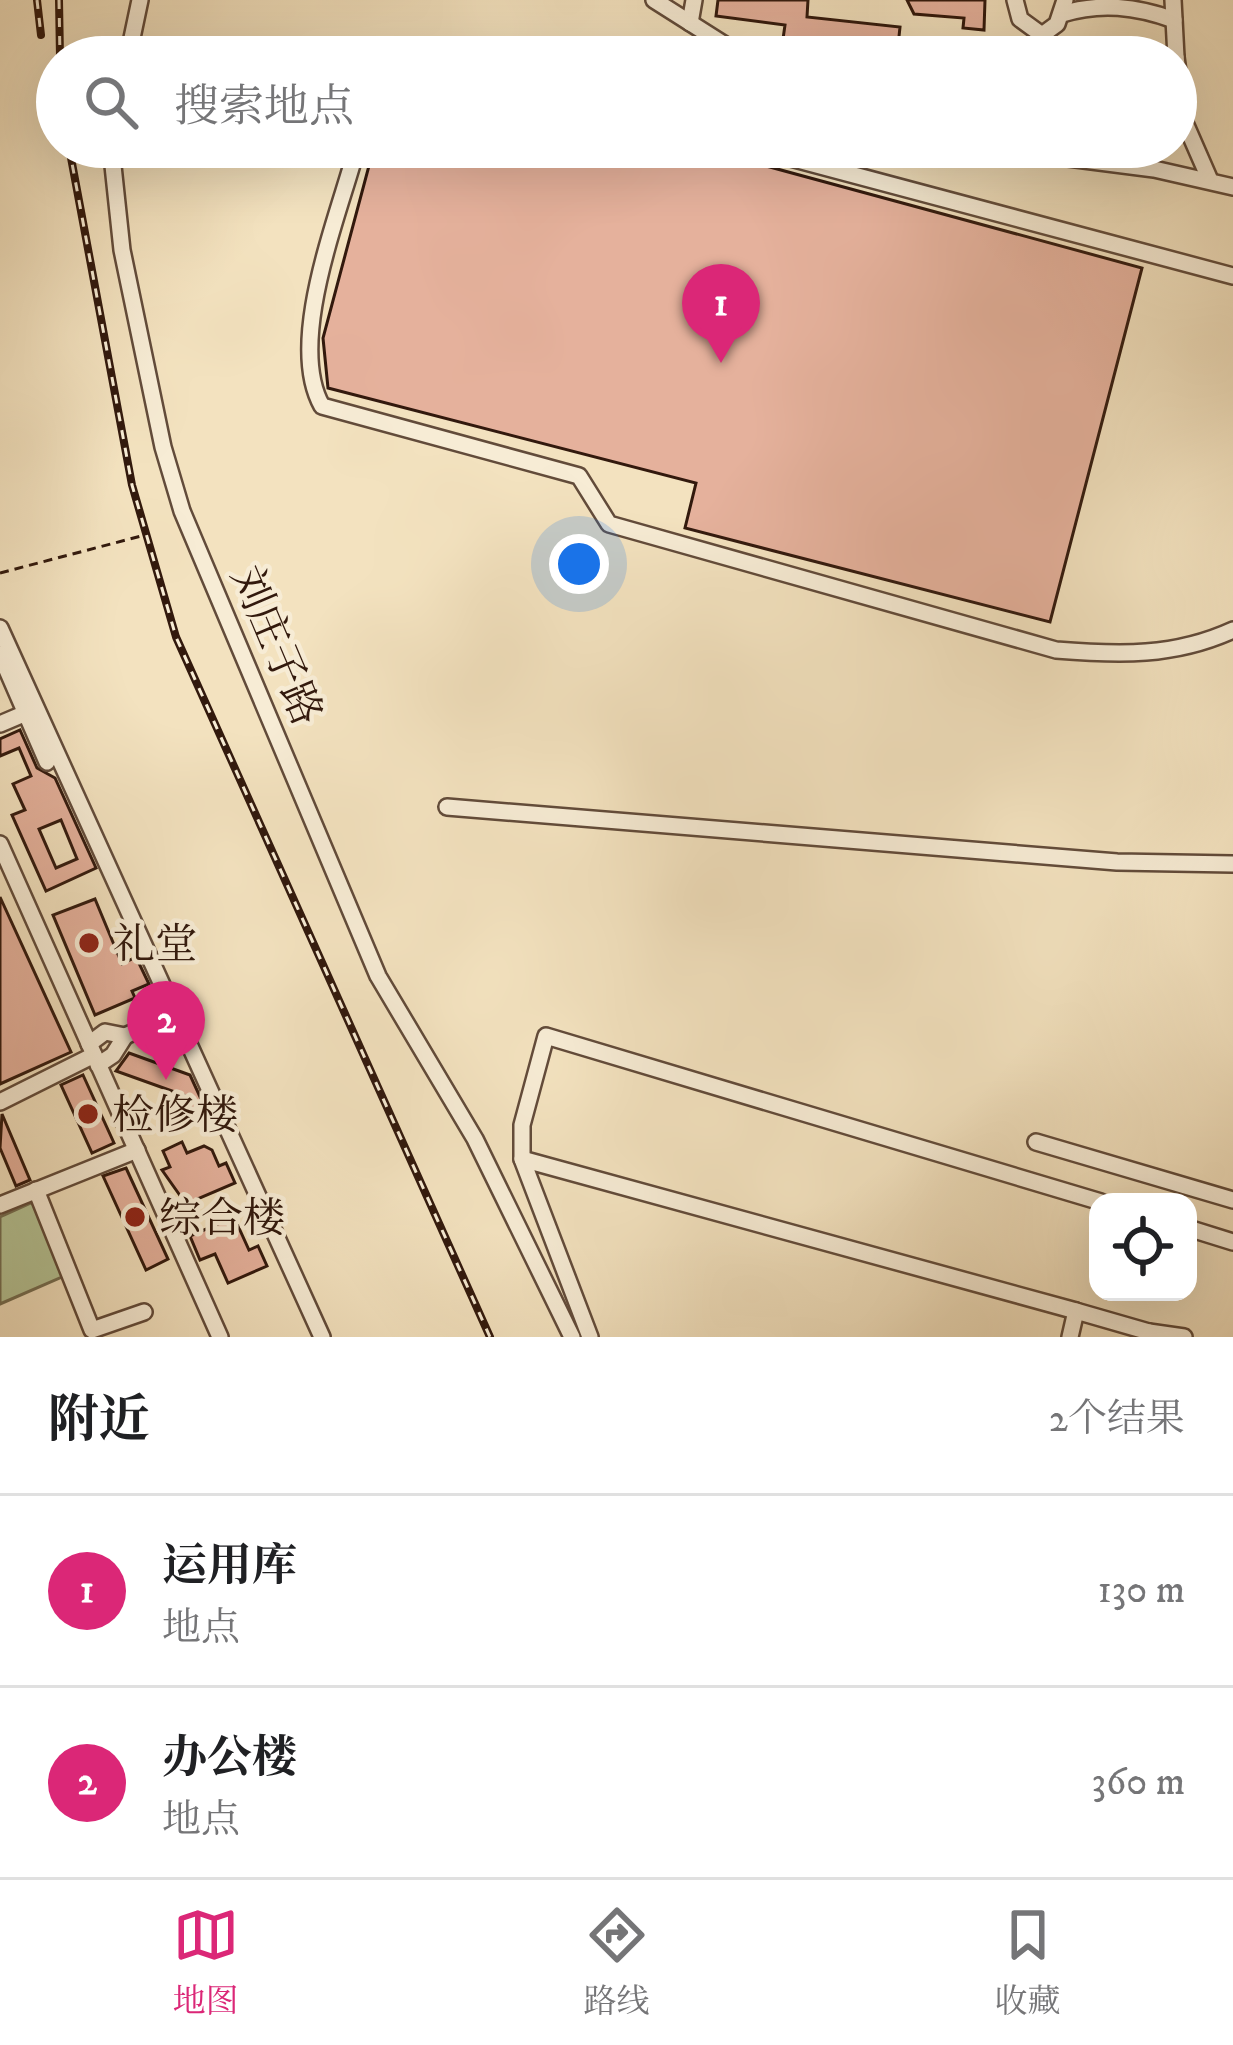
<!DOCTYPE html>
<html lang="zh">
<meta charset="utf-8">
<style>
:root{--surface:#fff;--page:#f6f6f6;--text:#202124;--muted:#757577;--line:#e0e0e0;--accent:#db2777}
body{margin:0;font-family:"IM FELL DW Pica","Noto Serif SC",serif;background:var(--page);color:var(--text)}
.controls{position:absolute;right:36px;bottom:36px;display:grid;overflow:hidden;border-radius:24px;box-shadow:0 12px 48px #0002}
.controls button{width:108px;height:108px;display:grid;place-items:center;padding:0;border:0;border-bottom:3px solid var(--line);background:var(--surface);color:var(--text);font:60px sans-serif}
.you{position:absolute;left:579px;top:564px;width:42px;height:42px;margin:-30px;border:9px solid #fff;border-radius:50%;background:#1a73e8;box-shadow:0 0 0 18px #1a73e833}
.badge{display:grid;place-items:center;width:78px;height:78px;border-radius:50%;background:var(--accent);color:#fff;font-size:39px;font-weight:700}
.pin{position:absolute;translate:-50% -99px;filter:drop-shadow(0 3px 6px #0008)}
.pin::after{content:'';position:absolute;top:63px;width:42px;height:36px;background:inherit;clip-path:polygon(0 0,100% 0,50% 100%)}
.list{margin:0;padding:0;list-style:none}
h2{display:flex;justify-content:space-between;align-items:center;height:156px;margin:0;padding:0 48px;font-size:51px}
h2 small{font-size:39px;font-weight:400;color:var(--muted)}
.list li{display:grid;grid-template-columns:78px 1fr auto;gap:36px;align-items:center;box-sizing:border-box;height:192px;padding:0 48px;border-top:3px solid var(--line)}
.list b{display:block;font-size:45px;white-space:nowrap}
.list p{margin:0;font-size:39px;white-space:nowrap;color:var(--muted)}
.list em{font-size:39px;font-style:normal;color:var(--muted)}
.icon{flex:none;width:66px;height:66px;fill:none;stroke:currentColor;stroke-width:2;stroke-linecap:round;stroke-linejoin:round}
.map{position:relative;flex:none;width:1233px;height:1337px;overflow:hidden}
.search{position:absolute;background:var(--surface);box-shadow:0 12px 48px #0002;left:36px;right:36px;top:36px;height:132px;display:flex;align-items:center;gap:30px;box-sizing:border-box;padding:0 42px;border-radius:66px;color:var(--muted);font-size:45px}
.sheet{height:540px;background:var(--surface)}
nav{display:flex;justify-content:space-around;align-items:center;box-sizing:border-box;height:168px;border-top:3px solid var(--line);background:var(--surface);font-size:33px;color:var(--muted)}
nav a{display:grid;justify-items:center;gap:6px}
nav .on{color:var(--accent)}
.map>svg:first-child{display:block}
.green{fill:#b5c496;stroke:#746e52;stroke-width:3}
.building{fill:#e5b19c;stroke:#32190d;stroke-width:3;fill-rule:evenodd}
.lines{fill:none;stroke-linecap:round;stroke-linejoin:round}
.minor-casing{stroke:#624b3a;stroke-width:20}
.path{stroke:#32190d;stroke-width:3;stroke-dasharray:9 6;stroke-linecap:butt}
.minor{stroke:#f7ecd5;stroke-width:15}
.rail-casing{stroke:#32190d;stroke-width:8}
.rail{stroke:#f7ecd5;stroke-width:3;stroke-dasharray:9;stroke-linecap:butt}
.poi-dot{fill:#8f2418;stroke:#f7ecd5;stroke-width:4.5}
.labels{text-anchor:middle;stroke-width:9;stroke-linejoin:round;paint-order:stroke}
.street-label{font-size:42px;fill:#32190d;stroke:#f7ecd5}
.poi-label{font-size:42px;fill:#32190d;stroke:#f7ecd5;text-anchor:start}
</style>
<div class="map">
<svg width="1233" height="1337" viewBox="0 0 1233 1337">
<rect width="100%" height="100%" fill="#f3e2bf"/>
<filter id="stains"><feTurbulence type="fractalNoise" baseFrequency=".00167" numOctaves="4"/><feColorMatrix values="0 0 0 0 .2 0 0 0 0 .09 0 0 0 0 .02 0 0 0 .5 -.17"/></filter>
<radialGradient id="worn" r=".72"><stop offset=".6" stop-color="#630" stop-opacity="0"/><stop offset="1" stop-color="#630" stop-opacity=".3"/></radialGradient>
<polygon class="green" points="31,1203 37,1203 71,1273 0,1304 0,1217"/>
<g class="building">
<polygon points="718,0 808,0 807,17 900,27 898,46 969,48 969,57 898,57 805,47 792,54 782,46 785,25 716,16"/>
<polygon points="907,0 985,0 984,30 963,28 964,18 914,14"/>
<polygon points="374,147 696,147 1142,268 1050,622 685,528 696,483 328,388 323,338"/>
<path d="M 20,730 L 37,768 L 55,778 L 96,868 L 46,891 L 12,815 L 25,810 L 13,784 L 31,776 L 19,748 L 0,756 L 0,739 ZM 61,820 L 77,859 L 56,868 L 39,829 Z"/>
<polygon points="0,897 71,1052 0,1084"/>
<polygon points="95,899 122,964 136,957 149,984 132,991 135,998 95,1015 53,915"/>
<polygon points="129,1053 190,1075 207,1112 195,1117 186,1096 116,1071"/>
<polygon points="83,1075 114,1143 92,1153 61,1085"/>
<polygon points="2,1114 30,1180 16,1186 0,1148"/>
<polygon points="182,1142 187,1153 204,1146 212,1150 219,1166 226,1163 235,1183 186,1204 162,1170 170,1167 163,1151"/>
<polygon points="126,1168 168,1259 146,1270 103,1176"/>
<polygon points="234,1217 249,1250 258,1246 267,1266 228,1283 215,1254 200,1260 190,1236"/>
</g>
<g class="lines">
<g class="minor-casing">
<g id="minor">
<polyline points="654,0 744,57"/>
<polyline points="1015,0 1020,19 1042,35 1057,24 1065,0"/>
<polyline points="1173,0 1176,57"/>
<path d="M 1062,14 C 1100,2 1136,6 1174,20"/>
<polyline points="690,23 694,0"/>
<polyline points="128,57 140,0"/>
<polyline points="381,57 383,50 415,57"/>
<polyline points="1038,57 1039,35"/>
<polyline points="1176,57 1185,123 1209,178"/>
<polyline points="111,147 122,250 163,447 182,511 378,976 475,1139 572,1337"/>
<path d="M 357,147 C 339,215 286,342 322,406 L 579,476 L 609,524 L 1056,650 C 1119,655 1174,657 1233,630"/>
<polyline points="749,147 1233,276"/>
<polyline points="981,147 1154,169 1233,187"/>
<polyline points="0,628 322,1337"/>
<polyline points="0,654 47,762"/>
<polyline points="0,724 26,713"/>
<polyline points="447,807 1117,862 1233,864"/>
<polyline points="0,844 220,1337"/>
<polyline points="89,1044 105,1032 125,1036 177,1013"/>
<polyline points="98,1065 113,1055 125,1036"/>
<polyline points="0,1102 94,1055"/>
<polyline points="1036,1142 1233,1200"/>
<polyline points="522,1159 522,1125 546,1036 1101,1202"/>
<polyline points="36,1190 92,1330 144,1312"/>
<polyline points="0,1205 137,1150"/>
<polyline points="1188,1228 1233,1242"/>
<polyline points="590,1337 522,1159 1076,1311"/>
<polyline points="1070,1337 1076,1311 1149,1332"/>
<polyline points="1148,1337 1149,1332 1184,1337"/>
</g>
</g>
<polyline class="path" points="0,573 145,535"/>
<use href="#minor" class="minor"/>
<g class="rail-casing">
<g id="rail">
<polyline points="37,0 41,35"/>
<polyline points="59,0 60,57"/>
<polyline points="69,147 132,485 176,637 490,1337"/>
</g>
</g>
<use href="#rail" class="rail"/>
</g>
<g class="poi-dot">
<circle cx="89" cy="943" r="12"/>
<circle cx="88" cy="1114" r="12"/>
<circle cx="135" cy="1217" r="12"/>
</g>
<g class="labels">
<g class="street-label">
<text transform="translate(278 645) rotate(67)" y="15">刘庄子路</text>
</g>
<g class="poi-label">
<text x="113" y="958">礼堂</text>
<text x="112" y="1129">检修楼</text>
<text x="159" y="1232">综合楼</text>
</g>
</g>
<rect width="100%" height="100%" filter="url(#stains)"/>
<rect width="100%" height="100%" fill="url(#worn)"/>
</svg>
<div class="controls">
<button><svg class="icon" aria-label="locate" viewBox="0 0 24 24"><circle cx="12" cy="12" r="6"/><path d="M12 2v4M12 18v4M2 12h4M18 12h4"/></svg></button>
</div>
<div class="you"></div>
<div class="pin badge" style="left:721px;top:363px">1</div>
<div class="pin badge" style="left:166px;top:1080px">2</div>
<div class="search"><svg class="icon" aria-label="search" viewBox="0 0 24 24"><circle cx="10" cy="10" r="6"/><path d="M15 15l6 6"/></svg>搜索地点</div>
</div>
<section class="sheet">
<h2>附近<small>2个结果</small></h2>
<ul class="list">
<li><span class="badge">1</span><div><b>运用库</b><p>地点</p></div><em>130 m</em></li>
<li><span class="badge">2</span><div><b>办公楼</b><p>地点</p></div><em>360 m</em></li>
</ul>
</section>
<nav>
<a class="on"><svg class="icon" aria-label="map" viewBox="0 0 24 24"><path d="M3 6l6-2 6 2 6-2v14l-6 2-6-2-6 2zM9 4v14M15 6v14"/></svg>地图</a>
<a><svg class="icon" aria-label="directions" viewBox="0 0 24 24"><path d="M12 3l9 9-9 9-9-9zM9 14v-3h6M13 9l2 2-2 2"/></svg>路线</a>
<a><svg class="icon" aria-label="saved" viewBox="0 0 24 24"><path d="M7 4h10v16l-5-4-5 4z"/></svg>收藏</a>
</nav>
